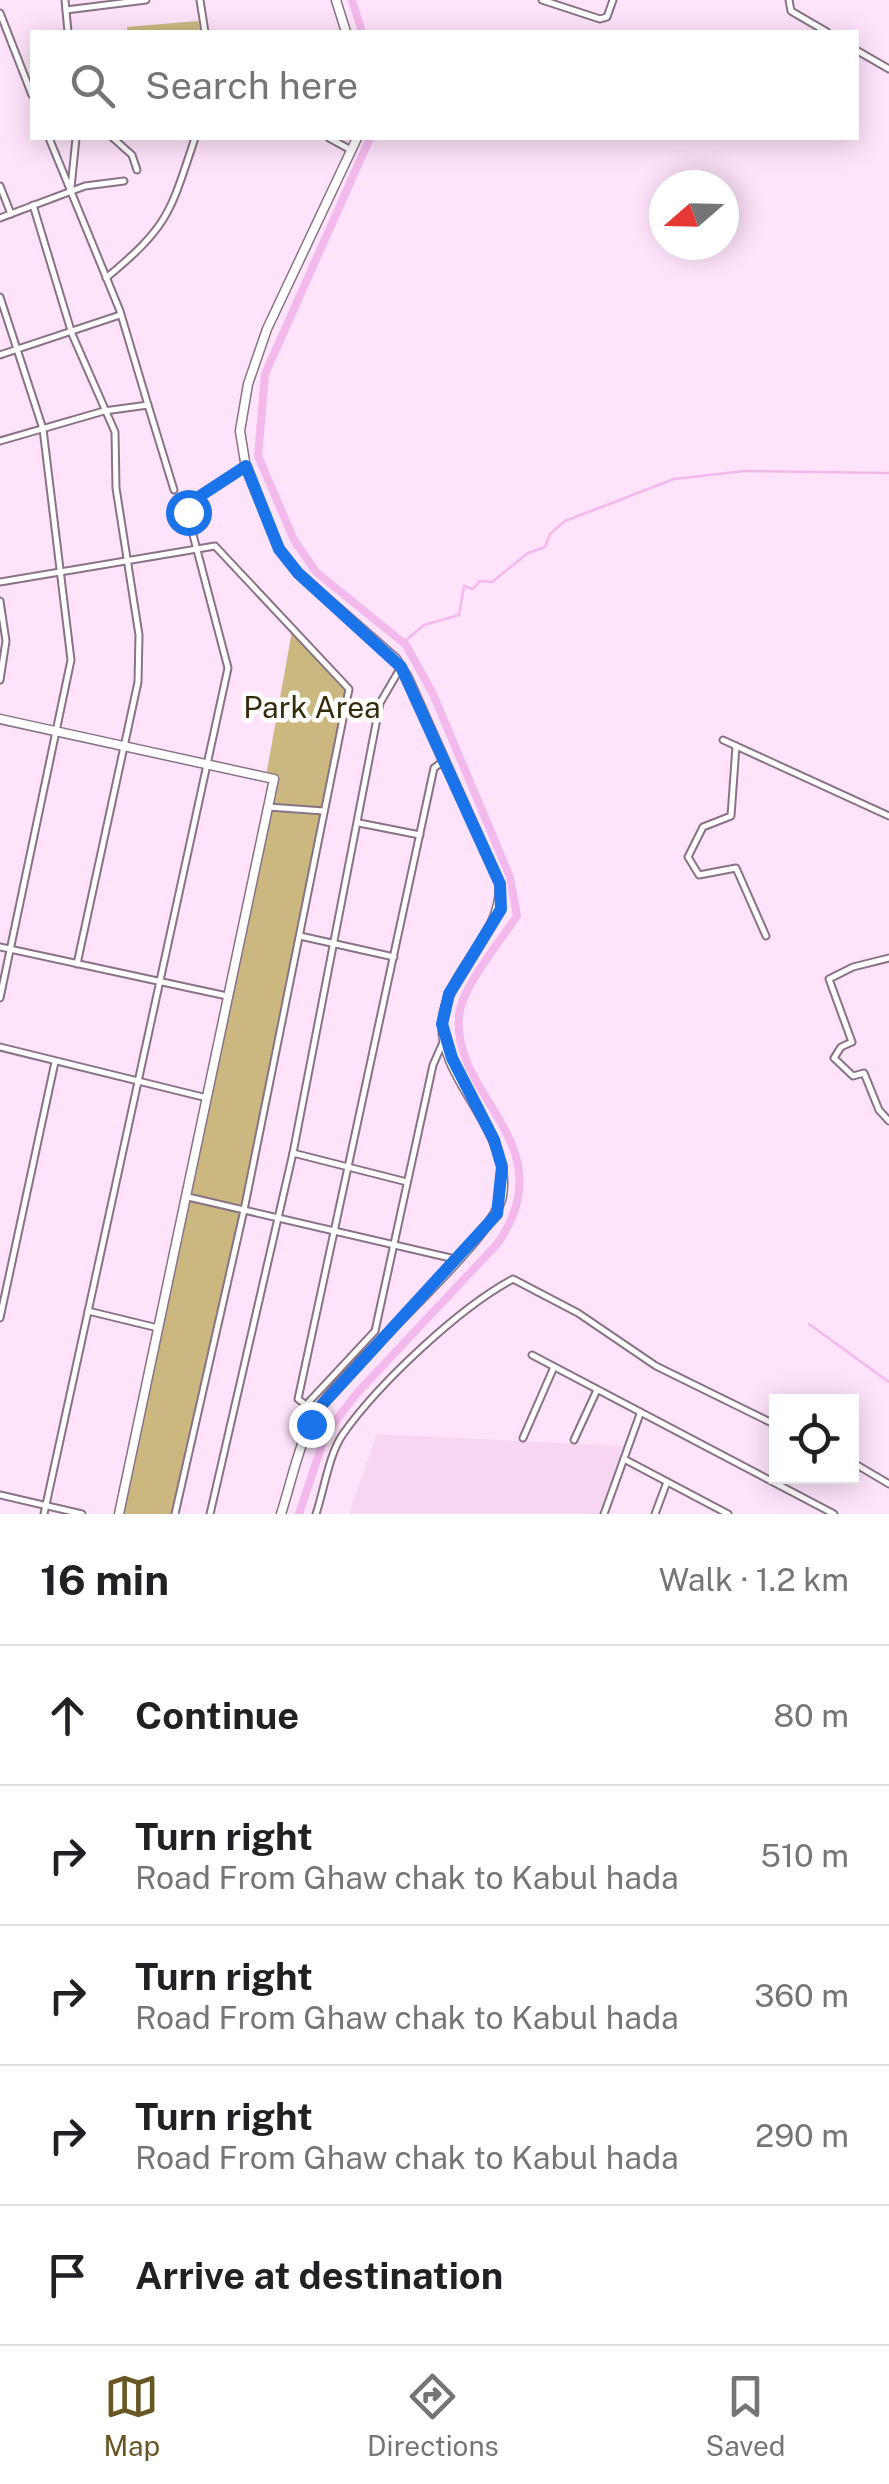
<!DOCTYPE html>
<meta charset="utf-8">
<style>
:root{--surface:#fff;--page:#f6f6f6;--text:#202124;--muted:#757577;--line:#e0e0e0;--accent:#685725}
body{margin:0;font-family:"Public Sans",sans-serif;background:var(--page);color:var(--text)}
.controls{position:absolute;right:30px;bottom:30px;display:grid;overflow:hidden;border-radius:0px;box-shadow:0 5px 25px #0003}
.controls button{width:90px;height:90px;display:grid;place-items:center;padding:0;border:0;border-bottom:2px solid var(--line);background:var(--surface);color:var(--text);font:50px sans-serif}
.compass{position:absolute;left:649px;top:170px;width:90px;height:90px;border-radius:50%;background:var(--surface);box-shadow:0 5px 25px #0003;rotate:250deg}
.stop{position:absolute;width:30px;height:30px;margin:-22px;border:8px solid #1a73e8;border-radius:50%;background:#fff}
.stop.end{background:#1a73e8;border-color:#fff;box-shadow:0 2px 10px #0008}
.list{margin:0;padding:0;list-style:none}
h2{display:flex;justify-content:space-between;align-items:center;height:130px;margin:0;padding:0 40px;font-size:42px}
h2 small{font-size:32px;font-weight:400;color:var(--muted)}
.list li{display:grid;grid-template-columns:65px 1fr auto;gap:30px;align-items:center;box-sizing:border-box;height:140px;padding:0 40px;border-top:2px solid var(--line)}
.list b{display:block;font-size:38px;white-space:nowrap}
.list p{margin:0;font-size:32px;white-space:nowrap;color:var(--muted)}
.list em{font-size:32px;font-style:normal;color:var(--muted)}
.icon{flex:none;width:55px;height:55px;fill:none;stroke:currentColor;stroke-width:2;stroke-linecap:round;stroke-linejoin:round}
.map{position:relative;flex:none;width:889px;height:1514px;overflow:hidden}
.search{position:absolute;background:var(--surface);box-shadow:0 5px 25px #0003;left:30px;right:30px;top:30px;height:110px;display:flex;align-items:center;gap:25px;box-sizing:border-box;padding:0 35px;border-radius:0px;color:var(--muted);font-size:38px}
.sheet{height:830px;background:var(--surface)}
nav{display:flex;justify-content:space-around;align-items:center;box-sizing:border-box;height:140px;border-top:2px solid var(--line);background:var(--surface);font-size:28px;color:var(--muted)}
nav a{display:grid;justify-items:center;gap:5px}
nav .on{color:var(--accent)}
.map>svg:first-child{display:block}
.built{fill:#f7d6f2}
.green{fill:#cbb881}
.lines{fill:none;stroke-linecap:round;stroke-linejoin:round}
.stream{stroke:#f4b9ec;stroke-width:2.5}
.canal{stroke:#f4b9ec;stroke-width:8}
.street-casing{stroke:#897286;stroke-width:9}
.secondary-casing{stroke:#897286;stroke-width:11}
.street{stroke:#fff;stroke-width:5}
.secondary{stroke:#fff;stroke-width:8}
.route{stroke:#1a73e8;stroke-width:12}
.labels{text-anchor:middle;stroke-width:9;stroke-linejoin:round;paint-order:stroke}
.park-label{font-size:30px;fill:#352a0a;stroke:#fff}
</style>
<div class="map">
<svg width="889" height="1514" viewBox="0 0 889 1514">
<rect width="100%" height="100%" fill="#fee3fa"/>
<polygon class="built" points="377,1434 623,1446 599,1514 349,1514"/>
<g class="green">
<polygon points="198,21 201,32 127,32 127,27"/>
<polygon points="292,631 349,689 244,1210 175,1514 119,1514 274,780 266,776"/>
</g>
<g class="lines">
<g class="stream">
<polyline points="403,643 424,625 459,615 464,586 473,589 480,581 492,582 528,553 545,547 550,534 565,521 674,479 745,471 889,473"/>
<polyline points="809,1324 889,1382"/>
</g>
<g class="canal">
<polyline points="352,0 362,32"/>
<path d="M 299,1514 L 326,1433 L 358,1392 L 498,1243 C 566,1143 451,1098 459,1015 C 462,987 501,940 517,916 L 510,877 L 433,694 L 406,645 L 316,572 L 294,540 L 258,456 L 265,374 L 370,138"/>
</g>
<g class="street-casing">
<g id="street">
<polyline points="65,0 68,32"/>
<polyline points="200,0 205,32"/>
<polyline points="542,0 600,19 607,17 613,0"/>
<polyline points="789,0 791,11 827,32"/>
<polyline points="66,10 146,0"/>
<polyline points="0,13 32,95"/>
<polyline points="856,50 889,69"/>
<polyline points="49,138 120,311 148,405"/>
<polyline points="113,138 132,155 137,170"/>
<polyline points="329,138 351,150"/>
<polyline points="0,186 11,214"/>
<polyline points="71,188 76,138"/>
<polyline points="33,205 72,334 115,432 116,488 139,635 138,682 77,964"/>
<polyline points="0,218 85,186 124,181"/>
<path d="M 106,278 C 169,226 170,213 195,138"/>
<polyline points="0,297 43,429 71,660 0,998"/>
<polyline points="0,355 120,315"/>
<polyline points="0,441 104,411 148,405 174,490"/>
<polyline points="0,582 215,546 349,689 244,1210 175,1514"/>
<polyline points="0,601 6,641 0,680"/>
<polyline points="723,740 889,816"/>
<polyline points="736,746 731,816 703,827 688,857 699,875 736,868 766,936"/>
<polyline points="268,807 324,811"/>
<polyline points="359,823 420,835"/>
<polyline points="300,936 394,957"/>
<polyline points="0,947 227,996"/>
<polyline points="889,958 853,967 829,979 852,1042 841,1047 834,1058 853,1076 864,1073 879,1110 889,1121"/>
<polyline points="444,1040 433,1065 375,1331 306,1405 298,1399 434,768 445,760"/>
<polyline points="0,1047 207,1098"/>
<polyline points="293,1153 407,1182"/>
<polyline points="188,1197 455,1259"/>
<polyline points="88,1311 158,1328"/>
<polyline points="0,1318 55,1062"/>
<polyline points="532,1355 834,1514"/>
<polyline points="523,1438 554,1367"/>
<polyline points="574,1440 597,1390"/>
<polyline points="624,1459 728,1514"/>
<polyline points="852,1462 889,1484"/>
<polyline points="0,1495 82,1514"/>
<polyline points="44,1514 228,668 187,512 197,498 245,466"/>
<polyline points="210,1514 293,1153 380,703 401,667"/>
<path d="M 316,1514 C 324,1490 329,1454 343,1434 C 379,1383 459,1308 513,1279 L 578,1313 L 656,1366 L 776,1425"/>
<polyline points="604,1514 640,1414"/>
<polyline points="655,1514 667,1482"/>
</g>
</g>
<g class="secondary-casing">
<g id="secondary">
<polyline points="336,0 346,32"/>
<polyline points="0,719 274,779 119,1514"/>
<path d="M 281,1514 C 292,1480 300,1437 320,1407 C 352,1360 495,1239 502,1196 C 513,1128 437,1080 443,1020 C 448,968 502,938 500,884 L 408,678 L 396,659 L 298,573 L 279,549 L 246,468 L 240,431 L 248,384 L 267,329 L 357,138"/>
</g>
</g>
<use href="#street" class="street"/>
<use href="#secondary" class="secondary"/>
</g>
<g class="lines">
<polyline class="route" points="188,512 197,498 246,466 279,549 298,573 401,667 500,884 501,909 449,994 442,1024 452,1058 494,1140 502,1167 497,1214 320,1407 311,1424"/>
</g>
<g class="labels">
<g class="park-label">
<text x="312" y="718">Park Area</text>
</g>
</g>
</svg>
<div class="controls">
<button><svg class="icon" aria-label="locate" viewBox="0 0 24 24"><circle cx="12" cy="12" r="6"/><path d="M12 2v4M12 18v4M2 12h4M18 12h4"/></svg></button>
</div>
<svg class="compass" viewBox="-18 -18 36 36"><path d="M0-13l5 13h-10z" fill="#e53935"/><path d="M0 13l5-13h-10z" fill="#757577"/></svg>
<div class="stop" style="left:188px;top:512px"></div>
<div class="stop end" style="left:311px;top:1424px"></div>
<div class="search"><svg class="icon" aria-label="search" viewBox="0 0 24 24"><circle cx="10" cy="10" r="6"/><path d="M15 15l6 6"/></svg>Search here</div>
</div>
<section class="sheet">
<h2>16 min<small>Walk · 1.2 km</small></h2>
<ul class="list">
<li><svg class="icon" aria-label="ahead" viewBox="0 0 24 24"><path d="M12 20V5M6 11l6-6 6 6"/></svg><div><b>Continue</b></div><em>80 m</em></li>
<li><svg class="icon" aria-label="right" viewBox="0 0 24 24"><path d="M7 20v-9h11M14 6l5 5-5 5"/></svg><div><b>Turn right</b><p>Road From Ghaw chak to Kabul hada</p></div><em>510 m</em></li>
<li><svg class="icon" aria-label="right" viewBox="0 0 24 24"><path d="M7 20v-9h11M14 6l5 5-5 5"/></svg><div><b>Turn right</b><p>Road From Ghaw chak to Kabul hada</p></div><em>360 m</em></li>
<li><svg class="icon" aria-label="right" viewBox="0 0 24 24"><path d="M7 20v-9h11M14 6l5 5-5 5"/></svg><div><b>Turn right</b><p>Road From Ghaw chak to Kabul hada</p></div><em>290 m</em></li>
<li><svg class="icon" aria-label="arrive" viewBox="0 0 24 24"><path d="M6 21V4h12l-3 4 3 4H6"/></svg><div><b>Arrive at destination</b></div></li>
</ul>
</section>
<nav>
<a class="on"><svg class="icon" aria-label="map" viewBox="0 0 24 24"><path d="M3 6l6-2 6 2 6-2v14l-6 2-6-2-6 2zM9 4v14M15 6v14"/></svg>Map</a>
<a><svg class="icon" aria-label="directions" viewBox="0 0 24 24"><path d="M12 3l9 9-9 9-9-9zM9 14v-3h6M13 9l2 2-2 2"/></svg>Directions</a>
<a><svg class="icon" aria-label="saved" viewBox="0 0 24 24"><path d="M7 4h10v16l-5-4-5 4z"/></svg>Saved</a>
</nav>
